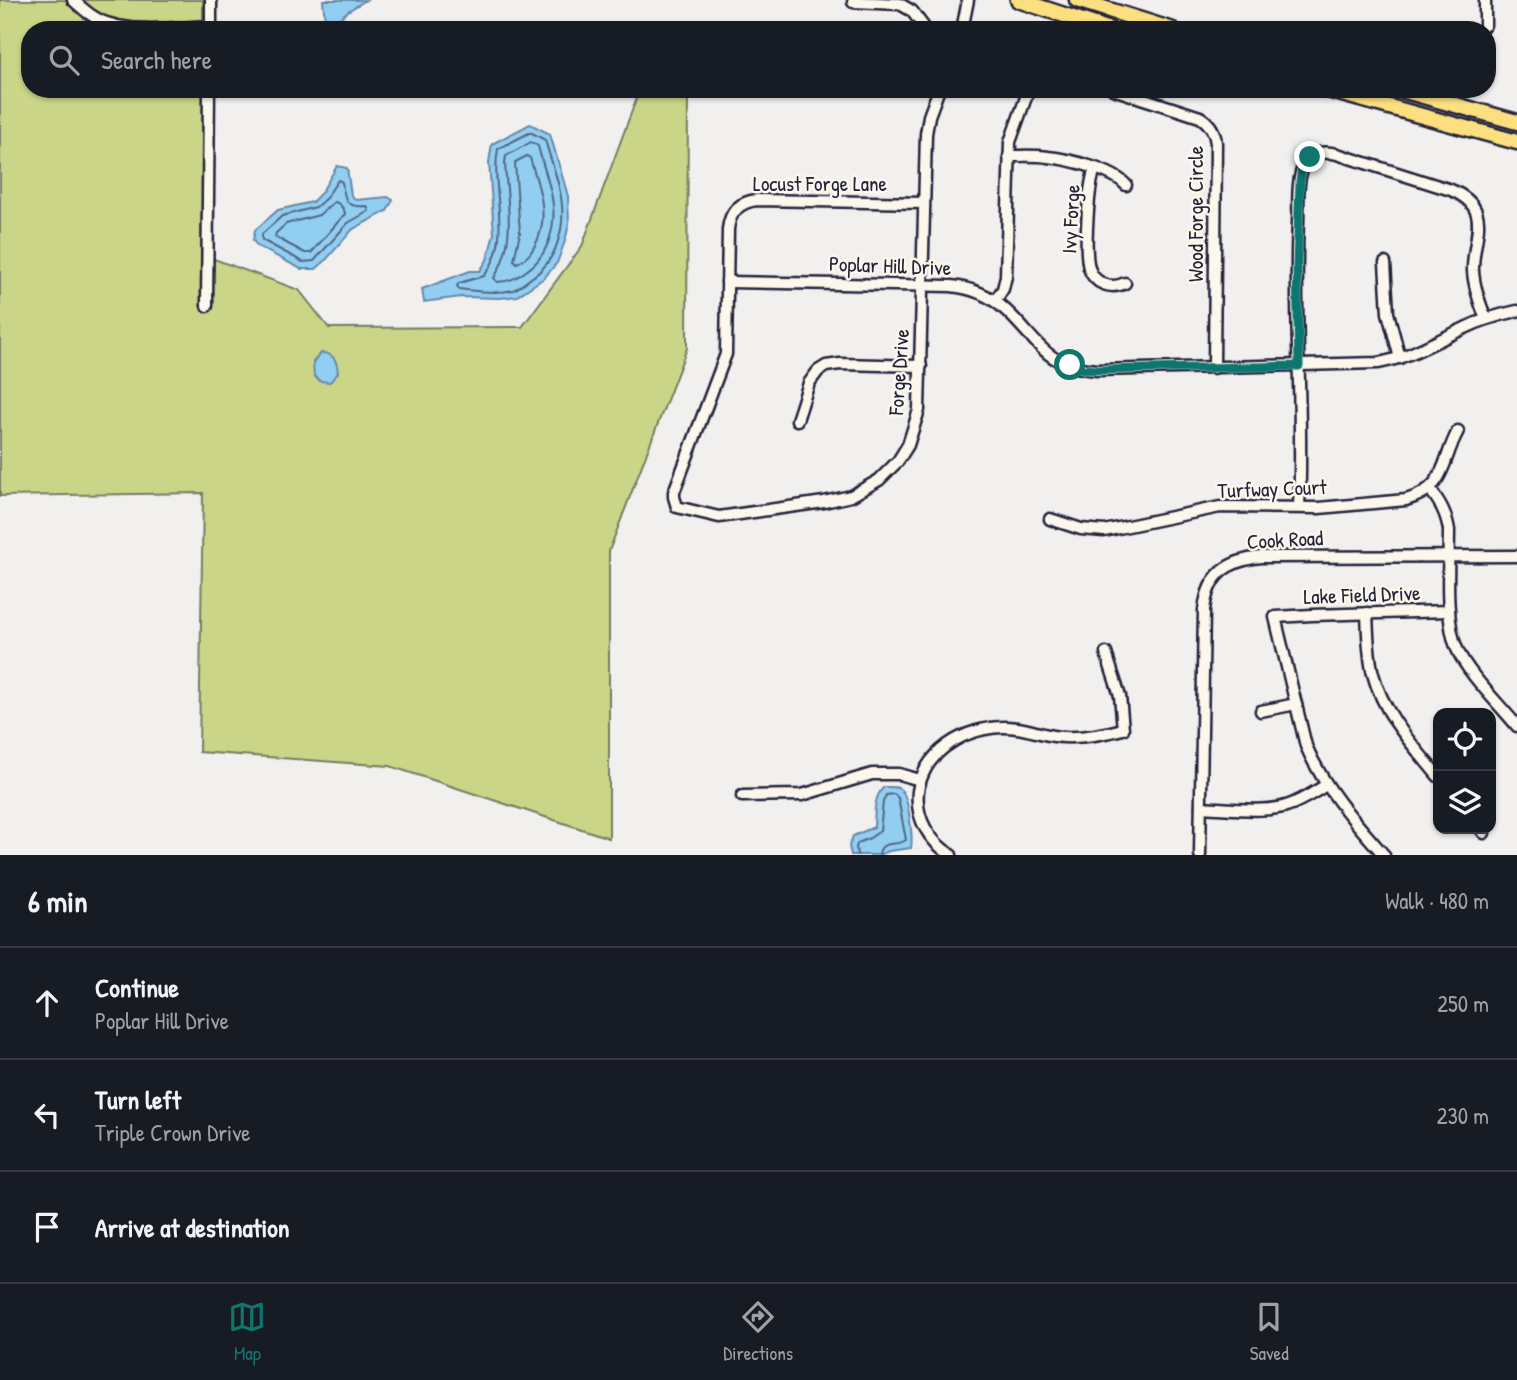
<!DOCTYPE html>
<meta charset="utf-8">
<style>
:root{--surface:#171b24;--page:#242831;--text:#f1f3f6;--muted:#9ea1a6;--line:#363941;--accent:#0f766e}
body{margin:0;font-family:"Patrick Hand",sans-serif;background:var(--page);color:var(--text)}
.controls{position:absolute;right:21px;bottom:21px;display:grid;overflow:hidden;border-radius:14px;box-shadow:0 2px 5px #0004}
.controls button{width:63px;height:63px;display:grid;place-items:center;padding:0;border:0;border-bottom:2px solid var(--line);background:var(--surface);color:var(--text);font:35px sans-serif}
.stop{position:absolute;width:21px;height:21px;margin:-16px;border:5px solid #0f766e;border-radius:50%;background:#fff}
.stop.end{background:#0f766e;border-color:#fff;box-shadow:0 2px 7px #0008}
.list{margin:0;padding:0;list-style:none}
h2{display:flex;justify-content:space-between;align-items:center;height:91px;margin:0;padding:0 28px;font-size:30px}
h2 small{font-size:23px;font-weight:400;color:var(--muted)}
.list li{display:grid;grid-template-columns:46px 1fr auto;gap:21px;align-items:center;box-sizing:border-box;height:112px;padding:0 28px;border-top:2px solid var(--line)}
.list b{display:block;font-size:26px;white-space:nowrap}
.list p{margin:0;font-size:23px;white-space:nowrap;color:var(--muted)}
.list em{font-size:23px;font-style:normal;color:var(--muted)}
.icon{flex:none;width:38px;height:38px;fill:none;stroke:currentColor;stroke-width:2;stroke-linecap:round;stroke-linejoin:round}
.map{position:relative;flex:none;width:1517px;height:855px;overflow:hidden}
.search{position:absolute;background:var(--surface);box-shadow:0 2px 5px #0004;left:21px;right:21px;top:21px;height:77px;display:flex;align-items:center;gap:18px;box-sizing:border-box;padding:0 24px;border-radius:28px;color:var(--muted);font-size:26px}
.sheet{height:427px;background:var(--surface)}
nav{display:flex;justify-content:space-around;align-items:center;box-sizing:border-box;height:98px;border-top:2px solid var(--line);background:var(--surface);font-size:19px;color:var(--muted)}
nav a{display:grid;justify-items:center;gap:4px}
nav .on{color:var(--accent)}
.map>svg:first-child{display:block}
.green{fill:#cad588;stroke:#767c62;stroke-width:2}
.water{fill:#92cef2;stroke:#6589a9;stroke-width:2}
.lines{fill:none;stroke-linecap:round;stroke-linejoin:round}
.shore{stroke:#4f6784;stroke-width:2}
.minor-casing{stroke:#22223b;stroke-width:15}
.highway-casing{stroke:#22223b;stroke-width:19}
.minor{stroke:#fbf7ec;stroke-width:10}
.highway{stroke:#fce080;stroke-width:14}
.route{stroke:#0f766e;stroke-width:9}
.labels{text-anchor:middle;stroke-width:5;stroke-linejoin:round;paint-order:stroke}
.street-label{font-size:21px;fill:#22223b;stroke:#fbf7ec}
</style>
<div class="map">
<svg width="1517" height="855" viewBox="0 0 1517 855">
<rect width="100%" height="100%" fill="#f1f0ef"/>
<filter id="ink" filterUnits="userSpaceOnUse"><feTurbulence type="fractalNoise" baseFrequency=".0143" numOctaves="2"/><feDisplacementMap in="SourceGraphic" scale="14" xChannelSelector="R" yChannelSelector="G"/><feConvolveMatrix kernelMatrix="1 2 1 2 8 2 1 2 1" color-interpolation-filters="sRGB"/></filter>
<g filter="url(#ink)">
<polygon class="green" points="0,0 203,0 203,30 30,30 30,89 203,89 203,255 299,290 329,328 522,327 582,246 640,89 688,89 687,348 609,551 609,838 390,766 199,752 203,493 0,496"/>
<g class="water">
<polygon points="323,0 366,0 348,11 334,23 325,21"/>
<polygon points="530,124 550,134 568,196 569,224 565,241 557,263 544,278 517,296 500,298 461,297 424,302 422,289 470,271 480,271 487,260 494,234 489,162 492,144"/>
<polygon points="337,166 347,168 351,195 356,200 388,197 393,200 387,211 353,229 325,261 316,269 301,269 257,246 253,240 255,230 278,210 312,202 321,193"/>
<path d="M 321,353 C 334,353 337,361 338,373 L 330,382 L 320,381 L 314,376 L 313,362 Z"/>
<path d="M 884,787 C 891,787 897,786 901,790 C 909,797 913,838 911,848 L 889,851 L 879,855 L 851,855 L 849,846 L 853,836 L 874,827 C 875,813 873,797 884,787 Z"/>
</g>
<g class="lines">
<g class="shore">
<path d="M 529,133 L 532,133 L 545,140 C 550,158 558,178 561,197 C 566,226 557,262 531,278 C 526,282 519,288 513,290 C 497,294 475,291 459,289 L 457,286 L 459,283 L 484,276 C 514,239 490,192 498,149 Z"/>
<path d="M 531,142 L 538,146 C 542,163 549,181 552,198 C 557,224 549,256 526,271 C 516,278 509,282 497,282 L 494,278 C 517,241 507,204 505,163 L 506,156 Z"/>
<path d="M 527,156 L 530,158 C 538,185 549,212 538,239 C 533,250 529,258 517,263 L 514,260 L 520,233 L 515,163 L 517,161 Z"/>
<path d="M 338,180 L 342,182 C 345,201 345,208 367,206 L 369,211 L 348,223 L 314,261 L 303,262 L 262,240 L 262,234 L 282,216 L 316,207 L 326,198 Z"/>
<path d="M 334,202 C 339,202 345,210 345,214 L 311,253 L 305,253 L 275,237 L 276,233 L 286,224 L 319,215 Z"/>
<path d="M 857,855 L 856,847 L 858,843 L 870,838 L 880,831 L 883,802 L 886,795 L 894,794 L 898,798 L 906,840 C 896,847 880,839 879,855"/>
</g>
<g class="minor-casing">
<g id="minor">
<path d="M 73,0 C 84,10 95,20 110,24 C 138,33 181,27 211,26"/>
<polyline points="853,2 900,4 912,11 926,30"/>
<polyline points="1485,25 1485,0"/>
<polyline points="211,30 211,0"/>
<polyline points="962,30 968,0"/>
<path d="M 1113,89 L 1200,117 C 1210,123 1215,131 1216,143 L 1214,368"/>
<path d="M 1009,156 C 1022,156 1036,155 1048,157 C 1068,159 1113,170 1126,185"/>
<path d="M 1095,169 C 1088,186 1084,250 1089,268 C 1094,284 1111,290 1125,283"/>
<path d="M 924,203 L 757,200 C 739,202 730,212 728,229 L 726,354 L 674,492 L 674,497 L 677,507 L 719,517 L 824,502 L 851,496 L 879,480 L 898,461 L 908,445 L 919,410 L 926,134 L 929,116 L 939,89"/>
<polyline points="1385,263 1388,313 1400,358"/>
<path d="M 727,282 L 951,286 C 970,288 986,293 1001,306 C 1037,336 1041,367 1097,370 L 1378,363 C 1409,358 1436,341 1465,328 C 1481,320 1499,315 1517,311"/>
<polyline points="995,301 1003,289 1006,276 1010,142 1029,89"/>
<polyline points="207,306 209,89"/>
<polyline points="797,420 809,383 818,371 826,366 840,364 921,366"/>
<path d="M 1430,489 C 1440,503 1446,512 1449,530 C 1449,564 1444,619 1457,649 C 1467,673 1500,705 1517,726"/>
<path d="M 1299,507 C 1304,412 1293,317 1298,223 C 1299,205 1296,181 1304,165 C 1311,152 1324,151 1337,154 L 1451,190 C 1495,209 1472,236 1473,271 C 1474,288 1480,304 1486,319"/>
<path d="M 1050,519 L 1081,529 L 1104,531 L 1220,507 L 1319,508 L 1406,500 C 1447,488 1441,462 1458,431"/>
<path d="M 1367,613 C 1368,633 1368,655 1373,674 C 1384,715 1412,744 1438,776"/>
<polyline points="1261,711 1296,704"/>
<polyline points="742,796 802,795 872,774 899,774 920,780"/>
<path d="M 1201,807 C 1225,808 1264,813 1286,806 C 1300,802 1313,793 1326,785"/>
<polyline points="1481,829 1484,833"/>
<path d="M 951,855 C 929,841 915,818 918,791 C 925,747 974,722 1017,728 C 1033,730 1048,737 1064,737 C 1084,738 1104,734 1123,729 L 1120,696 L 1106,653"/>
<path d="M 1200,855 L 1204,610 C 1208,575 1226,561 1261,557 L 1517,556"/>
<path d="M 1384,855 C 1354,821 1324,788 1306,746 L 1275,617 L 1312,615 L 1449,611"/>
</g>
</g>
<g class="highway-casing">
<g id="highway">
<polyline points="1018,0 1110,30"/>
<polyline points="1077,0 1173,30"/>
<polyline points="1324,89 1517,142"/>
<polyline points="1398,89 1517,122"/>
</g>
</g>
<use href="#minor" class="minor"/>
<use href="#highway" class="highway"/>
</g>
</g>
<g class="lines" filter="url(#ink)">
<polyline class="route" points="1070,365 1083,369 1097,370 1299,366 1297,265 1300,182 1302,168 1310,157"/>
</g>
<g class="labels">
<g class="street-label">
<text x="820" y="191">Locust Forge Lane</text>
<text transform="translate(1196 214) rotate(-90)" y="7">Wood Forge Circle</text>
<text transform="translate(1071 219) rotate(-87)" y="7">Ivy Forge</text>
<text transform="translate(890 266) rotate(2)" y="7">Poplar Hill Drive</text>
<text transform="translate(899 372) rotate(-86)" y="7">Forge Drive</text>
<text transform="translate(1272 489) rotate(-2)" y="7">Turfway Court</text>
<text transform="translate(1285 540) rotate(-3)" y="7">Cook Road</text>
<text transform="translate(1362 595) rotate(-2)" y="7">Lake Field Drive</text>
</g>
</g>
</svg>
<div class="controls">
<button><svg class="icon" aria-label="locate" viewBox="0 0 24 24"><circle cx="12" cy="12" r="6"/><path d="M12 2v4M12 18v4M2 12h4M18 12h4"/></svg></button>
<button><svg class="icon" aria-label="layers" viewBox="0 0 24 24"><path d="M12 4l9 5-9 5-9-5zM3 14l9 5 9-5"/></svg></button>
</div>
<div class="stop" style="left:1070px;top:365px"></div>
<div class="stop end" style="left:1310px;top:157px"></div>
<div class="search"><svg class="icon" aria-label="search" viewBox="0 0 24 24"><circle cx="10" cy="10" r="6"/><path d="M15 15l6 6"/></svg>Search here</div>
</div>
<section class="sheet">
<h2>6 min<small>Walk · 480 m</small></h2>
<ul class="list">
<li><svg class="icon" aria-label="ahead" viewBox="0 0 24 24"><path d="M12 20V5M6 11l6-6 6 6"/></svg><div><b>Continue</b><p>Poplar Hill Drive</p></div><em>250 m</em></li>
<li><svg class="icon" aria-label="left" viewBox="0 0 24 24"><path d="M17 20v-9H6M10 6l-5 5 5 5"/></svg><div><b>Turn left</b><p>Triple Crown Drive</p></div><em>230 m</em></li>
<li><svg class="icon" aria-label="arrive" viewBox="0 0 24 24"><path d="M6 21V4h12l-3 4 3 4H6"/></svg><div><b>Arrive at destination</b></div></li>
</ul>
</section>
<nav>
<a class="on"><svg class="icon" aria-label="map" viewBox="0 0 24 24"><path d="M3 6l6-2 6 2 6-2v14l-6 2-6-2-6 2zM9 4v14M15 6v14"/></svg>Map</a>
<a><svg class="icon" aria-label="directions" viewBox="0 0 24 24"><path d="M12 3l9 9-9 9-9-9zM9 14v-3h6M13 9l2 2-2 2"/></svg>Directions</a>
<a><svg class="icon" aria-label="saved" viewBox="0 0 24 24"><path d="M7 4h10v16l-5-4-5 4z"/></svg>Saved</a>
</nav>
